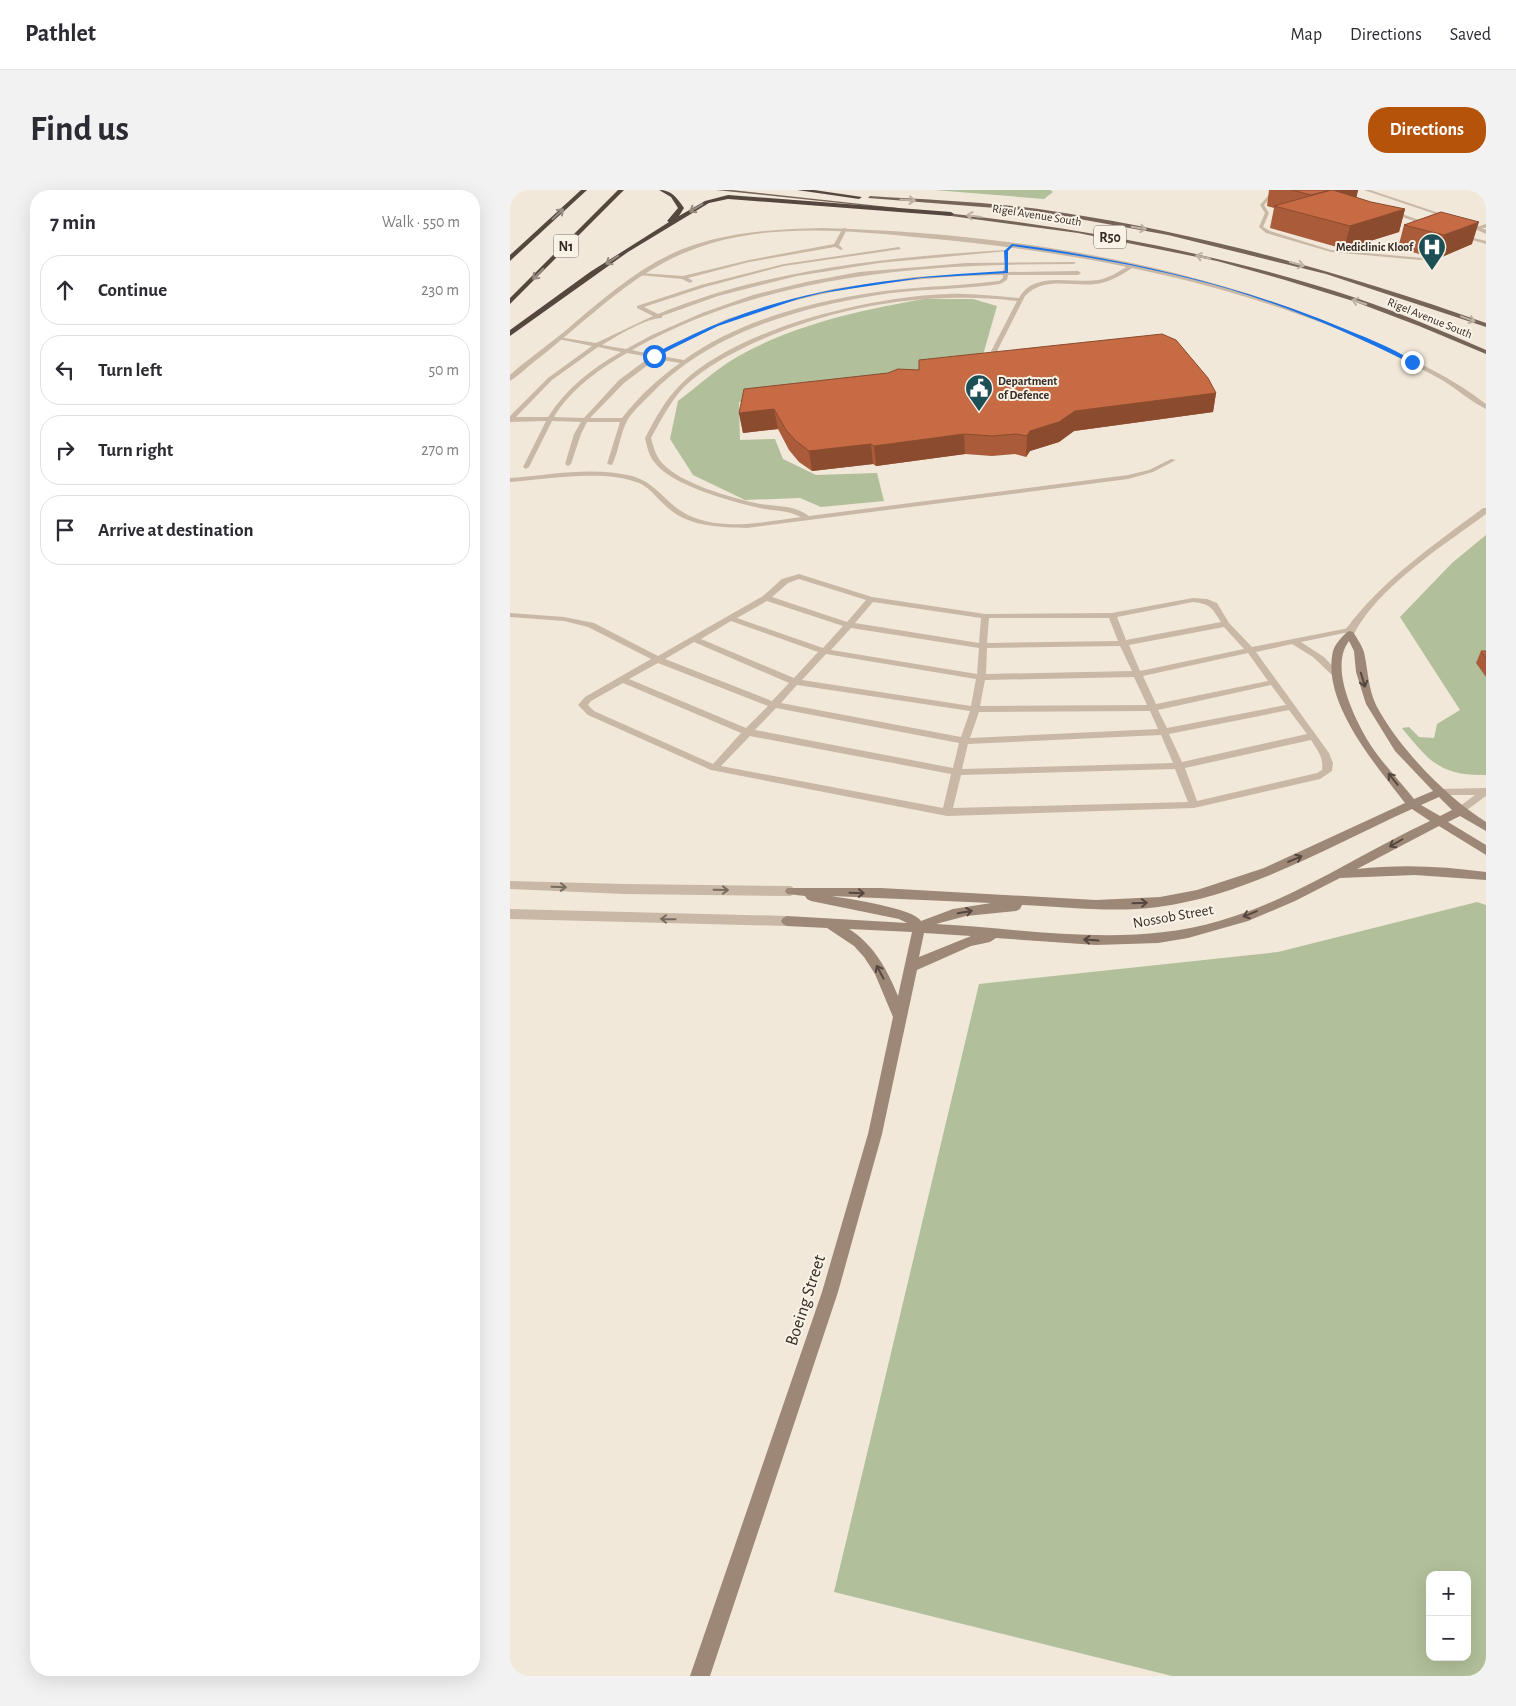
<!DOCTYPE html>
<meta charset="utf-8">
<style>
:root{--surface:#fff;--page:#f2f2f3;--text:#2b2b33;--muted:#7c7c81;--line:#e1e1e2;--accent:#b45309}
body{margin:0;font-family:"Alegreya Sans",sans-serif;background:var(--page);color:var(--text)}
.controls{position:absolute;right:15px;bottom:15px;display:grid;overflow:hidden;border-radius:10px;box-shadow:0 5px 20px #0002}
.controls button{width:45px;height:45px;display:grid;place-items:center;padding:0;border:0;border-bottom:1px solid var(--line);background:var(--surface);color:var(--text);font:25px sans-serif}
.stop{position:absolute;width:15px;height:15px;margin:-11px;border:4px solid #1a73e8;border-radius:50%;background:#fff}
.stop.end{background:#1a73e8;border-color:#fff;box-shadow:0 1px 5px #0008}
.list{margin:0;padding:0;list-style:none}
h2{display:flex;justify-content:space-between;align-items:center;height:65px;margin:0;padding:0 20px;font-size:21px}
h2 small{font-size:16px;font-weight:400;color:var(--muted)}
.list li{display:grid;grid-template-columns:32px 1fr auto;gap:15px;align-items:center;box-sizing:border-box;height:70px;margin:0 10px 10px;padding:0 10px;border:1px solid var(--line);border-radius:20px}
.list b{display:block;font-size:19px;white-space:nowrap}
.list em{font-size:16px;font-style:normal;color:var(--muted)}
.icon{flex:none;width:28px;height:28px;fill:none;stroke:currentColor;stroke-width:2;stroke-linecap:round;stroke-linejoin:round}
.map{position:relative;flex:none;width:976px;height:1486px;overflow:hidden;border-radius:20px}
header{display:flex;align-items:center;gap:30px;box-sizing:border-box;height:70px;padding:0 25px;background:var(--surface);border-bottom:1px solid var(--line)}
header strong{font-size:24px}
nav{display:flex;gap:28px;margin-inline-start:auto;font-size:18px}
.intro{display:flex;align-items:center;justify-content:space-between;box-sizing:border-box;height:120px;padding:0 30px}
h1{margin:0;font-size:35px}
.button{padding:12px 22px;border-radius:20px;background:var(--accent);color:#fff;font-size:18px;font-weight:700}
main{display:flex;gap:30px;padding:0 30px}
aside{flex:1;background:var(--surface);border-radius:20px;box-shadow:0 5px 20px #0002}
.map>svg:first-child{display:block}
.green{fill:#b1c09a;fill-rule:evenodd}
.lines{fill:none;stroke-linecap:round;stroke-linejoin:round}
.lane{fill:#c9b8a6;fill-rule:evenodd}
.street{fill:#c9b8a6;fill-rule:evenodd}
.secondary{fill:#9d8777;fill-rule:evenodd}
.primary{fill:#776458;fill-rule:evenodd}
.highway{fill:#56473e;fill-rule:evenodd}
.wall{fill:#aa5c3a}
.shaded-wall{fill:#8b4b2f}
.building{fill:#c66b43;stroke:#8b4b2f}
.oneway{stroke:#beb2a6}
.oneway2{stroke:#978b81}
.oneway3{stroke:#54473f}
.oneway4{stroke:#786b60}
.route{fill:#1a73e8}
.labels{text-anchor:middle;stroke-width:4;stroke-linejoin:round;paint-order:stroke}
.far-street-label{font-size:12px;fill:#352c27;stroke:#f9f2e6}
.far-poi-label{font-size:12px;font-weight:bold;fill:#352c27;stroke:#f9f2e6;text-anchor:end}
.shield{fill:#f9f2e6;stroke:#706760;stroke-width:1}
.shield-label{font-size:14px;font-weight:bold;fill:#352c27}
.street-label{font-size:15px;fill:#352c27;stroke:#f9f2e6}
.near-street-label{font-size:18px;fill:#352c27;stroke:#f9f2e6}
</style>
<header>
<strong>Pathlet</strong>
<nav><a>Map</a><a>Directions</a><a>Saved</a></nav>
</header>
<div class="intro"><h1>Find us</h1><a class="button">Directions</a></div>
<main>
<aside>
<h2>7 min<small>Walk · 550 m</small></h2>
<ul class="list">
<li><svg class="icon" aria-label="ahead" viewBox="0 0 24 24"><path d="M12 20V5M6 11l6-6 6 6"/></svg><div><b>Continue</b></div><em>230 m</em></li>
<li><svg class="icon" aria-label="left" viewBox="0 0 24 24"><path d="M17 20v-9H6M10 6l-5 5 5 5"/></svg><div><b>Turn left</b></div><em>50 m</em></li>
<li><svg class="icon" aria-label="right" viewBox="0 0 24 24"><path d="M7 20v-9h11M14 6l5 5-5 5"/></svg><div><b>Turn right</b></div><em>270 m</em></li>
<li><svg class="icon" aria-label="arrive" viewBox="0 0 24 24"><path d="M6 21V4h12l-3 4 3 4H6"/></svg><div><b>Arrive at destination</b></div></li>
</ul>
</aside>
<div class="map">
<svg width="976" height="1486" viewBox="0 0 976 1486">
<rect width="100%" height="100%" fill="#f1e8da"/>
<g class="green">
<polygon points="424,0 540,0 543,2 534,9"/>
<path d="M 414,109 L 463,109 L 487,116 L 471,172 L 383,195 L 229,212 L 230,250 L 265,249 L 273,269 L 306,285 L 367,283 L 374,311 L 311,317 L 290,308 L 235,310 L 183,285 L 160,249 L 168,211 C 187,197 206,179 227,167 C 283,135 350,120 414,109 Z"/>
<path d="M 976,345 L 976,585 C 930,586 919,571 892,538 L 899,537 L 909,547 L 924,548 L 927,534 L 950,520 L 890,427 L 942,373 Z"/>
<path d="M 967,712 L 976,715 L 976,1486 L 662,1486 L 324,1402 L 469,794 L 768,762 ZM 920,1385 L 957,1385 L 957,1467 L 920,1467 Z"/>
</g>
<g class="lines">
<g class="lane">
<polygon points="763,0 767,0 754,15 759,23 753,37 760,41 821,60 925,69 910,70 821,62 756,43 749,37 755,23 750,15"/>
<polygon points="854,0 860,0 944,28 940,29"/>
<polygon points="877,20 881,20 923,35 919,36 877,22"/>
<polygon points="333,38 337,39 329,55 333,59 331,60 325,57 239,72 178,88 183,91 180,93 172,89 128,85 131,83 173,86 239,70 324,54"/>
<polygon points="948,44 976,51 976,54 948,46"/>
<path d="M 389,57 L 391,59 L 274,76 L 195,97 L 134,117 L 148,124 C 258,79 378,67 496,60 L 498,61 L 369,73 L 287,86 L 208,106 L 152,126 L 152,128 C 136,128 107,146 92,155 L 116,159 L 142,145 L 192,123 L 243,105 L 296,92 L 349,82 L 456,73 L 564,72 L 566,73 L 564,74 C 411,74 258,84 122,160 L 144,165 L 171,150 L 217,129 L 281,109 L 323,99 L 404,87 L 493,82 L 494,77 L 496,76 L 498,77 L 498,82 L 568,81 L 571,83 L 568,85 L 498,85 L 497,90 L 490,94 C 454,99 417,99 381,103 C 297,115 205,140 144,201 C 135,210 125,219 118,229 C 110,243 109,261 102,275 L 97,274 L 110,232 L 77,232 L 71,244 L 61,274 L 58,276 L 55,274 L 64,244 L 71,232 L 42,231 L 19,277 L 16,279 L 13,277 L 36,231 L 0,232 L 0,226 L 38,188 L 82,156 L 48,149 L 48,147 L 86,153 L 143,126 L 127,118 L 127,116 L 191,95 L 274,74 ZM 493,85 L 493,88 L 489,91 C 457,95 425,96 393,99 C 321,106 233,127 174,170 L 150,166 C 241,106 386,86 493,85 ZM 88,157 L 111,162 C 82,178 56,199 38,227 L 6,227 L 42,190 ZM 117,163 L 140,167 L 109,190 L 74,228 L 44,227 C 61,199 89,179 117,163 ZM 146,169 L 170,173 C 149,188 128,207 112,228 L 80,228 L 114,193 Z"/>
<path d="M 623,74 L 625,76 C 613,84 601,92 586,94 C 562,97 534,86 515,106 L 480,175 L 477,177 L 474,175 L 507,111 C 418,101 330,115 248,151 C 222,163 195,177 174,197 C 160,212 151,230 141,248 C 143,256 146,266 152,273 C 171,294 222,308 250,314 C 267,317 285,315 299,326 L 618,285 L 639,280 L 661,269 L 666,270 L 643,282 L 618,289 L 237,338 C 210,337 179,337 158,318 C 148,310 141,298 129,293 C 93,279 38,289 0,292 L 0,288 C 39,285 83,276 122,286 C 144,292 153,309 171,321 C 205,343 253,332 291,327 C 278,320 264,321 250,318 C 222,312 161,295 145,273 C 139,266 137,257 135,248 C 145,229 155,210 171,194 C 228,138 358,107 437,104 C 461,103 485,106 509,108 C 524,80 563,94 588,90 C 601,88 611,79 623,74 Z"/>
<path d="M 289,384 L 362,407 L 475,424 L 602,423 L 683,408 L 697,409 L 707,413 L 719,433 L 742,457 L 844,437 L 844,441 L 791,452 L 814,467 L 830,484 L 826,487 L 823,486 L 803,467 L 782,454 L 746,462 L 819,563 L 823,573 L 822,581 L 810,589 L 684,618 L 437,626 L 201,580 L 78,525 L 68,515 L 75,507 L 141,469 L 78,437 L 54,431 L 0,427 L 0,423 L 54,427 L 84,433 L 148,466 L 253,406 L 272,389 ZM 289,389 L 356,410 L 337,432 L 262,407 L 278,393 ZM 257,411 L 333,436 L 313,458 L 227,428 ZM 363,412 L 471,428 L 469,453 L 345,433 ZM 683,412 C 701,414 702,418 711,432 L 616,450 L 607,427 ZM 479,428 L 599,428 L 608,451 L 477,453 ZM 221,431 L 308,462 L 284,488 L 191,449 ZM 714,437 L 734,459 L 630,481 L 619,455 ZM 341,438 L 469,458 L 467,484 L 321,460 ZM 184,452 L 279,493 L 262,511 L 155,469 ZM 610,456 L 622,481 L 476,484 L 477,458 ZM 738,463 L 758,491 L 646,514 L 633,486 ZM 316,464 L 466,489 L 461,516 L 292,490 ZM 148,473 L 258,516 L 236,538 L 119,489 ZM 624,487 L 637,515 L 470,516 L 475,490 ZM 113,493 L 231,543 L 203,574 L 84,521 L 78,515 L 81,511 ZM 287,495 L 460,521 L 451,547 L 271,513 ZM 761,495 L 776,515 L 657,538 L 648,520 ZM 266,518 L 449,553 L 443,578 L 245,540 ZM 779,520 L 797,544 L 672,572 L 659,544 ZM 640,521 L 648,539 L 460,548 L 469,522 ZM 651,545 L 663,573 L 452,579 L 458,554 ZM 240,546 L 441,584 L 433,618 L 211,576 ZM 801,550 C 807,560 814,567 812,580 L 807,583 L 687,611 L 675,578 ZM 665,579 L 678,612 L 443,618 L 451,585 Z"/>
<polygon points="976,598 976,606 950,625 945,621 946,619 965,605 930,605 925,602 930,599"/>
</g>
<g class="street">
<polygon points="976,34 976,38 972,38 976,40 976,44 963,38"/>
<path d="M 312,38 C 501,43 695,74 867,153 C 905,171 943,188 976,214 L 976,219 C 961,212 947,199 932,190 C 898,171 862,154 827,139 C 695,86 556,61 415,48 C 337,40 248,31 174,63 C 119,86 75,132 29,168 C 19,175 10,185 0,191 L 0,185 L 9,177 C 24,165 39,154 54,142 C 94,108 137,69 187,54 C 228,41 270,39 312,38 Z"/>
<path d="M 973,318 L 976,318 L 976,324 C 934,355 866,398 843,446 L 837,446 L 836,439 C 873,389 924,355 973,318 Z"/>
<polygon points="0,691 114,694 281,696 287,701 281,706 114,704 0,699"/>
<polygon points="0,719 277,726 281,728 283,731 281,734 277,736 0,729"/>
</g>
<path class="secondary" d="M 840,441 L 843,442 C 847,448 852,456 854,462 C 858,480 858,498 866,515 C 888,557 936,607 976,632 L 976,641 L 950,626 L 938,632 L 976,655 L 976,665 L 929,636 L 847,679 C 890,674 933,676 976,682 L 976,690 L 905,685 L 830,688 L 785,711 L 738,731 L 678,748 L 648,753 L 586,755 L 486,748 L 480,752 L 461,756 L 407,780 L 372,944 L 328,1102 L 200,1486 L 180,1486 L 312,1102 L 358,944 L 383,827 L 365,784 L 354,767 L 344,756 L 317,738 L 277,736 L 273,734 L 271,731 L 273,728 L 277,726 L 397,733 L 389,729 L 301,711 L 297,709 L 295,706 L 277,704 L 275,701 L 277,698 L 371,698 L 586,710 L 650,707 L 687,700 L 754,678 L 895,613 C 866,575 811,512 823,461 C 825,454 832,447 837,442 ZM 839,451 L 844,461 L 846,482 L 856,514 L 885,561 L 923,601 L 904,609 C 889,590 871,572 858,551 C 844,527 819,477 839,451 ZM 929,607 L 942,620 L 930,626 L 911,615 ZM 902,619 L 920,631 C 849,664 784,710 709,731 C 617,758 520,739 426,734 L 456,726 L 506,721 L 510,719 L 512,715 C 557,717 603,723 648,717 C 738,705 820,656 902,619 ZM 322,706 L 481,713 L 443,719 L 411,731 C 403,718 339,709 322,706 ZM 339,739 L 402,742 L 388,806 C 377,779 364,755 339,739 ZM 414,743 L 461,746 L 409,767 Z"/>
<g class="primary">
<polygon points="206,0 222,0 388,18 386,19"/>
<path d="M 360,6 C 423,10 486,12 548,22 C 695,44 837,84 976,133 L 976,137 L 816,84 L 658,45 L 525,21 L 358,8 Z"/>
<path d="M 428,22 C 570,38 710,63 846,108 C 890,123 933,141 976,160 L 976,164 L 909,136 L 843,111 L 775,90 L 707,71 L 568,43 L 426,24 Z"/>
</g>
<g class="highway">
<polygon points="71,0 77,0 0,71 0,65"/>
<polygon points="108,0 114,0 0,114 0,108"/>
<path d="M 149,0 C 162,0 167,8 174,18 L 169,26 L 195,11 L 218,5 L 441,22 L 444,24 L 441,26 L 218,9 L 199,13 L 118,62 L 0,146 L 0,140 L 80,82 L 159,32 L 157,31 L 168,18 L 161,7 Z"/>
<polygon points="287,0 304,0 352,7 349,9"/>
</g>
</g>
<g class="wall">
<polygon points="759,0 848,0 846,8 861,12 895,19 889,42 834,59 760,38 764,18 757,16"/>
<polygon points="931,22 962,54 927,69 888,58 894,35"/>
<polygon points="409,180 706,203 703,222 564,241 549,252 520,261 516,267 505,264 482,266 455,264 366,276 363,274 302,281 289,272 279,260 268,239 233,243 229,223"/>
<polygon points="971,461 976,461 976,487 966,473"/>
</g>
<g class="shaded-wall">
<polygon points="822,0 848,0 845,14"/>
<polygon points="895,19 889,42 834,59 840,36"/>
<polygon points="969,32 962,54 927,69 934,45"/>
<polygon points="706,203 703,222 564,241 549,252 520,261 516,267 517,246 520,241 565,221"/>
<polygon points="264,219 268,239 233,243 229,223"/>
<polygon points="454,244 455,264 366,276 364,256"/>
<polygon points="361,254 363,274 302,281 299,261"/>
</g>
<g class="building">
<polygon points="782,0 823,0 861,12 895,19 840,36 764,16 821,0 801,5"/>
<polygon points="931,22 969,32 934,45 894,35"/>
<polygon points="652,144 666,150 698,188 706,203 565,221 549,232 520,241 517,246 506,244 482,246 454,244 364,256 361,254 299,261 286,251 276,240 264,219 229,223 234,199 378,183 388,179 409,180 409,170"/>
<polygon points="971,461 976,461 976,468"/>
</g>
<defs><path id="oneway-shaft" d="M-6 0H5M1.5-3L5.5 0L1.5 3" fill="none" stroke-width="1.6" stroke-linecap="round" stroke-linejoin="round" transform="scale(1.25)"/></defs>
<g class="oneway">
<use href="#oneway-shaft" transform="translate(398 10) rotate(4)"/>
<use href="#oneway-shaft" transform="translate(464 26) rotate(-173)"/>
<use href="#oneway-shaft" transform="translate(629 38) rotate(10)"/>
<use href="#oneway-shaft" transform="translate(693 67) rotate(-167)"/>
<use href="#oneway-shaft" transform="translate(787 74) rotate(15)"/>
<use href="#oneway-shaft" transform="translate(849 112) rotate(-162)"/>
<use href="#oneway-shaft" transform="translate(958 129) rotate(20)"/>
</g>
<g class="oneway2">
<use href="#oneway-shaft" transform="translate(186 18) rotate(149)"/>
<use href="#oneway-shaft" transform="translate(48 24) rotate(-43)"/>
<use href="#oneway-shaft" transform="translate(102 70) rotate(146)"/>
<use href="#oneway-shaft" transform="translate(28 84) rotate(135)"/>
</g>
<g class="oneway3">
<use href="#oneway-shaft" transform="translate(853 490) rotate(73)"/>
<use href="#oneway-shaft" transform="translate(883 589) rotate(-129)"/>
<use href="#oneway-shaft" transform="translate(886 653) rotate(150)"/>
<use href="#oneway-shaft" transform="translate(785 669) rotate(-23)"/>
<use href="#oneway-shaft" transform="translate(347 703) rotate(2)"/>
<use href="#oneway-shaft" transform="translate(630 713) rotate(-2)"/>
<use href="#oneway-shaft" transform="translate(455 722) rotate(-10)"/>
<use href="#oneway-shaft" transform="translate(740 724) rotate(158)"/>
<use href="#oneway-shaft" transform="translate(581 750) rotate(-176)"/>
<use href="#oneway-shaft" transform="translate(370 782) rotate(-118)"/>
</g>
<g class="oneway4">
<use href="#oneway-shaft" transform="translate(49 697) rotate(2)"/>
<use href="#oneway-shaft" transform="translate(211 700) rotate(1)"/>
<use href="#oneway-shaft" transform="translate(158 729) rotate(-179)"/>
</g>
<path class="route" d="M 502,54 C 613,69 722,93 825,135 C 851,146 881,156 904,172 L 900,173 C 843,144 784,119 722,100 C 651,79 577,66 503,56 L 498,61 L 498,83 L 412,88 L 312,103 L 288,109 L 208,136 L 145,167 L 142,166 C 154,157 169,152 182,145 C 280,98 387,87 495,81 L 494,61 Z"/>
<defs>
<g id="hospital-pin" transform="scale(1.4375)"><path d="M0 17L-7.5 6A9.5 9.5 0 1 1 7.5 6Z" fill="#1d4f56" stroke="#f9f2e6"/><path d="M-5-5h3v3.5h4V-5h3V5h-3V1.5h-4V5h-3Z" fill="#fff"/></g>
<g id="civic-pin" transform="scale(1.4375)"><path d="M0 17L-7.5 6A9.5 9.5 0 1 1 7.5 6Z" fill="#1d4f56" stroke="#f9f2e6"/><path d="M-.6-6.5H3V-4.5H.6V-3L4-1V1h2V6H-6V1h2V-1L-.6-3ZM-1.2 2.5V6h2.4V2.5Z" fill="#fff"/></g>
</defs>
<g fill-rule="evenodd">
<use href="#hospital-pin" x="922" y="57"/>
<use href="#civic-pin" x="469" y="198"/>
</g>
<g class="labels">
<g class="far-street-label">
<text transform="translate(527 25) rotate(9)" y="4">Rigel Avenue South</text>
<text transform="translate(920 128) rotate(22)" y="4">Rigel Avenue South</text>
</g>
<g class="far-poi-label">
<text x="903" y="61">Mediclinic Kloof</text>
<text x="488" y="195" text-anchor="start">Department<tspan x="488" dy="14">of Defence</tspan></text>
</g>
<g class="shield">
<rect x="584" y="35.5" width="32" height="23" rx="4"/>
<rect x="43.5" y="44.5" width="25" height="23" rx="4"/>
</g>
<g class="shield-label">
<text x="600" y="52">R50</text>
<text x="56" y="61">N1</text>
</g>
<g class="street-label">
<text transform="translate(663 726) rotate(-10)" y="5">Nossob Street</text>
</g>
<g class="near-street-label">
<text transform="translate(295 1110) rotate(-72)" y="6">Boeing Street</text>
</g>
</g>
</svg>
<div class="controls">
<button>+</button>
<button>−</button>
</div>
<div class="stop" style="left:144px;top:166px"></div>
<div class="stop end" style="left:902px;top:172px"></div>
</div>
</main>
